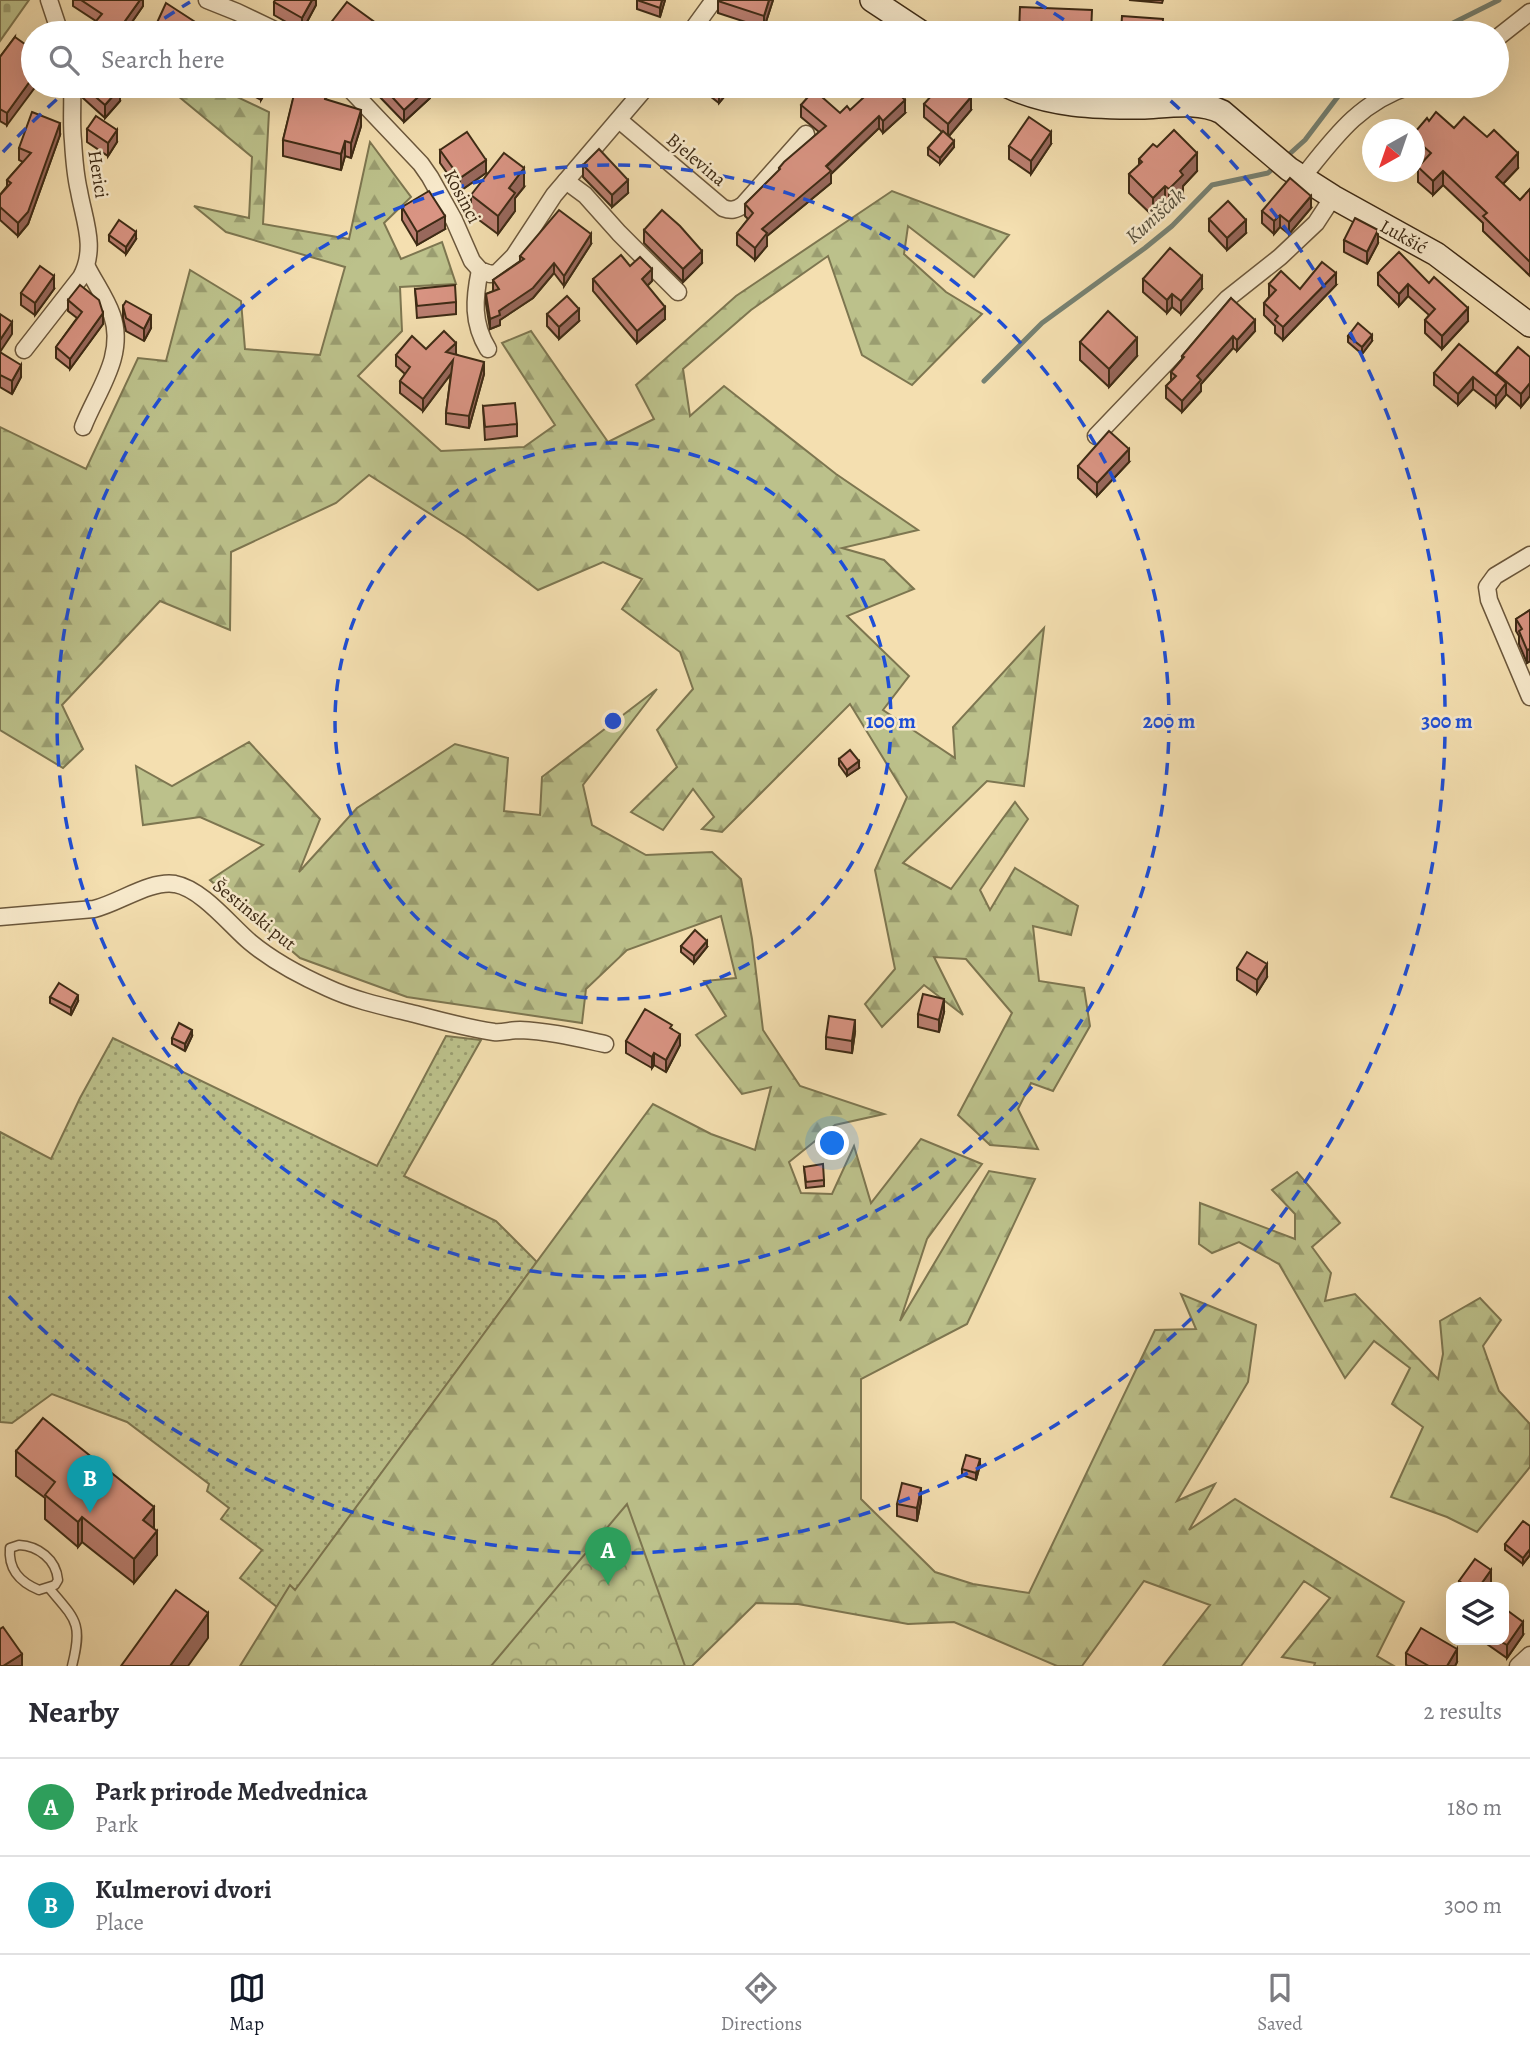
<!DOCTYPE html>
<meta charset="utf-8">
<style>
:root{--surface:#fff;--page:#f2f2f3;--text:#2b2b33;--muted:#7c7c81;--line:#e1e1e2;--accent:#111827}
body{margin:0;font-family:Alegreya,serif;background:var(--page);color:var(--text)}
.controls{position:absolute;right:21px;bottom:21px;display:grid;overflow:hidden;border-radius:14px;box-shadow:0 7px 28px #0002}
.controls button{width:63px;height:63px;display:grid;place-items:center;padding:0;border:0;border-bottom:2px solid var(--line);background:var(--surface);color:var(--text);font:35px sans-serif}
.compass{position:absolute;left:1362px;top:119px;width:63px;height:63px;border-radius:50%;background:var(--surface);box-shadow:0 7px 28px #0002;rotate:220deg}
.you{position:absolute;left:833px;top:1144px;width:24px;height:24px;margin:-18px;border:5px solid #fff;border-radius:50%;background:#1a73e8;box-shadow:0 0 0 10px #1a73e833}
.badge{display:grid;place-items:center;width:46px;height:46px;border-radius:50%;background:var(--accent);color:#fff;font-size:23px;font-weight:700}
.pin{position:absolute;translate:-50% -58px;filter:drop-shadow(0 2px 4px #0008)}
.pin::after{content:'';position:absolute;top:37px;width:24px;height:21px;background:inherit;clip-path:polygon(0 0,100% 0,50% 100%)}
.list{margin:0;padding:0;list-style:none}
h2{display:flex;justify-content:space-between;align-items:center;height:91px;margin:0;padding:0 28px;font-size:30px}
h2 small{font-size:23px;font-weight:400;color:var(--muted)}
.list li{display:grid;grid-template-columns:46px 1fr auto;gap:21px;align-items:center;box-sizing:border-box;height:98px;padding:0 28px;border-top:2px solid var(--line)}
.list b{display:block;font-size:26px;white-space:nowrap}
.list p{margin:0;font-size:23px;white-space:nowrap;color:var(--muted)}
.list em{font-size:23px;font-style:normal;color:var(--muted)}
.icon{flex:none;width:38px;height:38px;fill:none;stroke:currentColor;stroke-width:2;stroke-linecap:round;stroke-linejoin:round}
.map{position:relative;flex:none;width:1530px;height:1666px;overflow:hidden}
.search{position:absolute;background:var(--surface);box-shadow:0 7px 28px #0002;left:21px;right:21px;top:21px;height:77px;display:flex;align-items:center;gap:18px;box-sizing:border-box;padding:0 24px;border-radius:38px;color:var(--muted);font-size:26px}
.sheet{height:287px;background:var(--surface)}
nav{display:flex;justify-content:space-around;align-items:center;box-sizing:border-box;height:98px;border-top:2px solid var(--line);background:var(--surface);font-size:19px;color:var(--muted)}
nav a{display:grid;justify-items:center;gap:4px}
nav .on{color:var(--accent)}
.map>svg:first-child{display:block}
.grass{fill:url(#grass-dots);stroke:#7d7650;stroke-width:2}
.forest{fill:url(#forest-firs);stroke:#7d7650;stroke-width:2}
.cemetery{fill:url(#cemetery-stones);stroke:#7d7650;stroke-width:2}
.park{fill:url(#park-crowns);stroke:#7d7650;stroke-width:2}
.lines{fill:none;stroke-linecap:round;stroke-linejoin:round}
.stream{stroke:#778273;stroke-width:5}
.lane-casing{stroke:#6c583c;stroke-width:11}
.street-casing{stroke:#6c583c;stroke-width:19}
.secondary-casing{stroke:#3e2b15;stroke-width:26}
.lane{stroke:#f8eacc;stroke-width:8}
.street{stroke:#f8eacc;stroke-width:16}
.secondary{stroke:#f8eacc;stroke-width:23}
.wall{fill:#bb7f71;stroke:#3e2b15;stroke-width:2}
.shaded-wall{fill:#98685c;stroke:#3e2b15;stroke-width:2}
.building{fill:#d99483;stroke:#3e2b15;stroke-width:2}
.ring{fill:none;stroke:#1d4ed8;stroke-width:3.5;stroke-dasharray:12 9}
.labels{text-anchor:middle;stroke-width:5;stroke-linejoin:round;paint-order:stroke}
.street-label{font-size:19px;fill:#3e2b15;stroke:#f8eacc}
.water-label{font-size:21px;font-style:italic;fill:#564f3c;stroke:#f8eacc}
.centre{fill:#1d4ed8;stroke:#f8eacc;stroke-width:3.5}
.ring-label{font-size:21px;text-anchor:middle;font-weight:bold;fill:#1d4ed8;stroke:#f8eacc;stroke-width:5;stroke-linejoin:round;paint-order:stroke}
</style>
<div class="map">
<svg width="1530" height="1666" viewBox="0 0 1530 1666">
<defs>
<pattern id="grass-dots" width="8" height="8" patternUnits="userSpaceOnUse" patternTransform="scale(1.75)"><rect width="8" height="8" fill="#bcc18b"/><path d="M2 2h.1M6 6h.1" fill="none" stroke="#9a9d70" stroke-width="1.8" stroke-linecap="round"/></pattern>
<pattern id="forest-firs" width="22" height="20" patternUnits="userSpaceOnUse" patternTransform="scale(1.75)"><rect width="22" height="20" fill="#bcc18b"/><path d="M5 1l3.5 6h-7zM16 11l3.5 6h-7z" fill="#9a9d70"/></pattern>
<pattern id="cemetery-stones" width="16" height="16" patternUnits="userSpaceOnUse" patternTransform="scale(1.75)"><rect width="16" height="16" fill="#bcc18b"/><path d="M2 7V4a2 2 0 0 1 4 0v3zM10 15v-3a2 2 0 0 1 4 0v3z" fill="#9a9d70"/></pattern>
<pattern id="park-crowns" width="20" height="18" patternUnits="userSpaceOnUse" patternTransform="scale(1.75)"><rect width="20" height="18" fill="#bcc18b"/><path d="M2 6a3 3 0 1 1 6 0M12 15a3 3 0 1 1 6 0" fill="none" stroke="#9a9d70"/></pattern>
</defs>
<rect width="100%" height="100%" fill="#f4dfb0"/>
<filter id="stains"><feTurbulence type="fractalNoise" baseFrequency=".00286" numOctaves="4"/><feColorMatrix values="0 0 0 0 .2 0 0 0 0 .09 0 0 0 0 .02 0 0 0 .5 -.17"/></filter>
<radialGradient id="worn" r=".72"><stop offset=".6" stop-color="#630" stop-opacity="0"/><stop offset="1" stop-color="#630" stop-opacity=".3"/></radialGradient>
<polygon class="grass" points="446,1036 481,1040 404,1176 496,1221 537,1262 295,1591 290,1586 277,1607 240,1578 262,1550 221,1519 229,1508 207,1491 209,1484 127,1422 52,1394 12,1423 0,1422 0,1132 51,1159 80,1098 113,1038 377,1166"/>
<g class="forest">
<polygon points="183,86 214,86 269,112 263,224 349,239 370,142 411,197 384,223 401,259 442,242 456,284 400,287 402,331 358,376 441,451 524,447 555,425 502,343 531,331 608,442 654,419 636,385 736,296 892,191 1009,235 974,277 908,226 904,254 946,292 982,314 912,385 862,355 828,256 751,310 683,369 690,416 724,386 836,474 918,530 842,548 884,560 914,589 847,616 909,676 883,710 955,758 953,727 1044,628 1024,786 987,781 903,863 951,889 1015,802 1028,819 980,890 990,910 1015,868 1078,906 1071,935 1033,926 1039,981 1084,988 1090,1026 1053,1091 1031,1083 1018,1109 1038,1149 990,1145 958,1115 1012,1013 966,959 934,957 963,1015 924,985 882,1027 865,1004 895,969 875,870 907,797 850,704 722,832 702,829 714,817 693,789 663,830 631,812 677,767 657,730 693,689 680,652 622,609 642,579 603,562 538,590 465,536 369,475 336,503 231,552 230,630 160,601 62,705 83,749 63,768 0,730 0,427 86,469 138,358 166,361 190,270 241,301 245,349 320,355 345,267 226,232 194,206 249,218 252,157 178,96"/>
<polygon points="657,689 583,785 592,825 646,855 712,852 741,879 752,939 763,1030 800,1086 884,1114 835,1125 789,1162 801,1193 832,1194 854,1146 871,1203 921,1139 982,1164 927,1239 900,1321 989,1171 1035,1179 967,1324 861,1379 861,1499 935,1572 973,1584 1029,1593 1155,1330 1196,1329 1181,1294 1256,1325 1248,1382 1177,1501 1215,1484 1189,1530 1235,1499 1404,1602 1377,1656 1394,1666 1314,1666 1315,1663 1282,1657 1330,1598 1304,1581 1241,1666 1163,1666 1210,1605 1144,1581 1082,1666 1057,1666 954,1622 908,1624 798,1604 756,1603 692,1666 240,1666 290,1585 295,1590 653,1104 711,1134 755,1150 771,1087 742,1094 696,1035 726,1016 704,981 736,978 721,916 627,950 586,989 582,1023 407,997 300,958 210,880 263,845 200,817 143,825 136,766 172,786 249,742 320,819 299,872 357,808 455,744 508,758 504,811 540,815 542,777"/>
<polygon points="1297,1172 1340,1223 1312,1247 1331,1273 1325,1301 1355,1294 1438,1379 1443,1354 1440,1321 1480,1298 1501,1320 1483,1346 1499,1391 1530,1424 1530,1467 1477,1532 1447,1517 1391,1497 1423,1427 1392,1404 1410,1368 1374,1341 1345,1378 1279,1264 1239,1242 1212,1253 1199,1244 1200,1203 1295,1239 1295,1214 1272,1190"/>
</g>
<polygon class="cemetery" points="0,0 29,0 0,41"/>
<polygon class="park" points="627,1504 685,1666 491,1666"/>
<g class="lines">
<g class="stream">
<polyline points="1429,33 1449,25 1499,0"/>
<polyline points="1285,158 1305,140 1346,86"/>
<polyline points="984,381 1042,323 1145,248 1172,226 1212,185 1268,173 1277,165"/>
</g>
<g class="lane-casing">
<g id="lane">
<path d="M 19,1545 C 38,1546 56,1559 58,1580 L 55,1585 L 39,1590 C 20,1582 8,1570 10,1548 Z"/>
<path d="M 49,1588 C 76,1620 83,1623 72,1666"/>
</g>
</g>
<g class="street-casing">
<g id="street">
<polyline points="49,0 60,33"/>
<polyline points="207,0 237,12 281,33"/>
<polyline points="690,33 714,0"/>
<polyline points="1497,38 1530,12"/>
<polyline points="347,86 421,164 430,177 454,220 472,261 480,270 490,274 497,273 514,256 554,195 647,86"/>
<path d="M 619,120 L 723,208 C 731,211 736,210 743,205 L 806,134"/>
<path d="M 1302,178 C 1334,138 1359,102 1410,86"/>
<polyline points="566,181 585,195 619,233 678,292"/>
<path d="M 480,270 C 474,299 472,323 488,349"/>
<path d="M 24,350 L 81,277 C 97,248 84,220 79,191 C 75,174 74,158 73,141 C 71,123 73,104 72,86"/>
<path d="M 83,427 C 97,391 126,356 112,315 C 106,298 95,283 87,267"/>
<polyline points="1096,436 1227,299 1280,257 1316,223 1333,197"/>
<polyline points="1530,555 1495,576 1487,587 1489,600 1530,697"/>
<path d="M 0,917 L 94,909 C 119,903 150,880 175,884 C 202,889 230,925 250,942 C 274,962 301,976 328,988 C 356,1001 386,1007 415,1014 C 441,1021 467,1028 494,1032 C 502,1033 511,1030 520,1030 C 548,1031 577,1038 605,1044"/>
<polyline points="1518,1666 1530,1655"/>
</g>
</g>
<g class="secondary-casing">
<g id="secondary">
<polyline points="872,0 922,33"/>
<path d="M 1008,86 C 1050,106 1095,107 1141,107 C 1167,106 1198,100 1222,112 L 1289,169 L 1333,197 L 1436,254 L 1530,325"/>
</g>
</g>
<use href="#lane" class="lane"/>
<use href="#street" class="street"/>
<use href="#secondary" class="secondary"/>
</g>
<g class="wall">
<polygon points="73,0 143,0 143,6 130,25 133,33 96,21 73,6"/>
<polygon points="316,0 316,5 302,31 274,15 274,2"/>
<polygon points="637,0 665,0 660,17 637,9"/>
<polygon points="773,0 764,28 718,13 718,1"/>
<polygon points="1129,0 1163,0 1162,3"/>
<polygon points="155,27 203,33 155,33"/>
<polygon points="15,37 7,125 0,121 0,57"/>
<polygon points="83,86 120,101 105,118 83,98"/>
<polygon points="252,86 269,86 261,100 252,95"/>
<polygon points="292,86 321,86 320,91 326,99 361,126 351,158 345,156 341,170 283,156 283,140 296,88"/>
<polygon points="376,86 430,86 430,98 404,122 376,93"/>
<polygon points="697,86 733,86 719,103"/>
<polygon points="770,86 787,86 780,94"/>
<polygon points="924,104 971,110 949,136 954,147 940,164 928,155 928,148 942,132 924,117"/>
<polygon points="801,105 840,113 850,110 905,113 883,133 879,128 831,174 831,183 767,236 767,246 755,260 737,245 737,233 748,219 745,216 745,204 779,171 779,168 819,132 801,117"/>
<polygon points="1429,121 1454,128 1518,168 1503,184 1520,200 1530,189 1530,276 1483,231 1483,223 1443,185 1433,195 1418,182 1418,167 1424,161 1415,153 1415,132"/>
<polygon points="87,129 117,142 108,156 87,142"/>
<polygon points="60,135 28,224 18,236 0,220 0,195 7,186 7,180 23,162 19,160 19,148"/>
<polygon points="1051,144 1031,174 1009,159 1009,146"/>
<polygon points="1157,147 1197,171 1183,186 1183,193 1169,208 1165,204 1153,216 1129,193 1129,174 1139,165 1139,159"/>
<polygon points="440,150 486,173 460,191 440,163"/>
<polygon points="583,165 628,193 612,207 583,177"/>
<polygon points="524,187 515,198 515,211 498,234 471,214 471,195"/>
<polygon points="402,207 445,229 417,245 402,220"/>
<polygon points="1311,208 1289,234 1280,227 1274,234 1262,223 1262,211"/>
<polygon points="1209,219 1246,233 1227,250 1209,231"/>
<polygon points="644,230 702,263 683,282 644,243"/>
<polygon points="109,235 136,239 126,254 109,241"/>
<polygon points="1344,240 1378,243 1367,264 1344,252"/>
<polygon points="591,244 564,286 554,273 533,298 500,320 500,325 490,329 486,304 486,294 494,291 493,290 493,280 520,261 520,256"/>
<polygon points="630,266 652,281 647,286 665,319 637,343 593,291 593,279"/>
<polygon points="1378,273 1429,283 1468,321 1442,349 1425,333 1425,320 1429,315 1408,296 1399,306 1378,285"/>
<polygon points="1143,279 1202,289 1181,314 1172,307 1167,313 1143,292"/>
<polygon points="1269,284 1300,289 1336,285 1283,340 1275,333 1275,326 1264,315 1264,303 1269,297"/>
<polygon points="54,289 35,315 21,305 21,293"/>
<polygon points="415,289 456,302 456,314 417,318"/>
<polygon points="1231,298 1255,331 1237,351 1233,348 1201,384 1201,391 1182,412 1166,398 1166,386 1171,381 1171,372 1182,359 1182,356"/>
<polygon points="68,300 103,324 70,369 56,358 56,347 77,318 68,311"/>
<polygon points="123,306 151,328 144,341 126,331 123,318"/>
<polygon points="547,314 579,321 559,339 547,326"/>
<polygon points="1348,336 1372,341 1362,354 1348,342"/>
<polygon points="1080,342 1137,356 1109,387 1080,360"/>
<polygon points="426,349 456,354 484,374 469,428 446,424 446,413 451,374 423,411 400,393 400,381 405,374 396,366 396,355"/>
<polygon points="0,352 21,377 12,394 0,387"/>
<polygon points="1530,357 1530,396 1521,407 1506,394 1496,407 1473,389 1458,405 1434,385 1434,373 1496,375 1496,373"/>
<polygon points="483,406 517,424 517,436 485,440"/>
<polygon points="1129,462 1097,496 1078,478 1078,466"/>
<polygon points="1530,610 1530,661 1527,663 1519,644 1519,636 1516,631 1516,619"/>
<polygon points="839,759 859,768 847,776 839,765"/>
<polygon points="681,946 707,947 694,963 681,952"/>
<polygon points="1237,968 1267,977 1257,993 1237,980"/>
<polygon points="50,997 78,1001 71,1015 50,1003"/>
<polygon points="944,1012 939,1032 918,1027 918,1014"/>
<polygon points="672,1029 680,1045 666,1072 654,1065 652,1068 626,1053 626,1041"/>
<polygon points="855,1032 852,1053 826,1049 826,1037"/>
<polygon points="192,1036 185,1051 172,1044 172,1038"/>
<polygon points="804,1167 824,1180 824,1186 806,1188"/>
<polygon points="16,1451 154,1529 157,1555 134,1583 82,1542 78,1547 45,1519 45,1498 16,1476"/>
<polygon points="980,1465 976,1480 962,1475 962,1469"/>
<polygon points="921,1501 917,1521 897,1516 897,1504"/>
<polygon points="1530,1526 1530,1555 1523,1564 1505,1550 1505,1544"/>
<polygon points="1459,1581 1491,1583 1488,1587 1459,1587"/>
<polygon points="1523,1635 1507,1658 1484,1642 1484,1640 1504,1640"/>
<polygon points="1406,1653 1457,1662 1455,1666 1408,1666 1406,1665"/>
</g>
<g class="shaded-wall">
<polygon points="140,0 143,0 143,6 125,32 125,21"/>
<polygon points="312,0 316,0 316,5 302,31 302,18"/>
<polygon points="662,0 665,0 660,17 660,8"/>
<polygon points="769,0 773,0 764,28 764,16"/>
<polygon points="33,77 33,86 36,86 7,125 7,113"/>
<polygon points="262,86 269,86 261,100 261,87"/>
<polygon points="430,86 430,98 404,122 404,110"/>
<polygon points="723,86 733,86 719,103 719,91"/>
<polygon points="780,86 787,86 780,94"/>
<polygon points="120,88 120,101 105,118 105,105"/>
<polygon points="971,97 971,110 948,137 948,124"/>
<polygon points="905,100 905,113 883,133 883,121"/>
<polygon points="361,110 361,126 351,158 351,143"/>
<polygon points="879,116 879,128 831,174 831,183 767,236 767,246 755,260 755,248 762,229"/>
<polygon points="60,123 60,135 28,224 18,236 18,223"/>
<polygon points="117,130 117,142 108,156 108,143"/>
<polygon points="1051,132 1051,144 1031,174 1031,161"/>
<polygon points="345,141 345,156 341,170 341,154"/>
<polygon points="954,141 954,147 940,164 940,158"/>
<polygon points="1197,153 1197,171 1183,186 1183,193 1169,208 1169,189 1180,171"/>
<polygon points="1518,153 1518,168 1496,191 1496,177"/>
<polygon points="486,160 486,173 460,191 460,178"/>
<polygon points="524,168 524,187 515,198 515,211 498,234 498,216 509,188"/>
<polygon points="1443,171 1443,185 1433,195 1433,181"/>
<polygon points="628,180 628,193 612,207 612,195"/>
<polygon points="1165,186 1165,204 1153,216 1153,198"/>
<polygon points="1311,196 1311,208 1289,234 1289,222"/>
<polygon points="1280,215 1280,227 1274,234 1274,221"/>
<polygon points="445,216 445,229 417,245 417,232"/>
<polygon points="1246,220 1246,233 1227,250 1227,238"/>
<polygon points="1378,230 1378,243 1367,264 1367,252"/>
<polygon points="136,232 136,239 126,254 126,247"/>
<polygon points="591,234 591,244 564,286 564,276"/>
<polygon points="702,251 702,263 683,282 683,269"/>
<polygon points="554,263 554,273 533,298 500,320 500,325 490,329 490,319"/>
<polygon points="652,269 652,281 642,291 642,279"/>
<polygon points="1336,273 1336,285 1283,340 1283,327"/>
<polygon points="54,276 54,289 35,315 35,303"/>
<polygon points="1202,276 1202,289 1181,314 1181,301"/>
<polygon points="1408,284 1408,296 1399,306 1399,294"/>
<polygon points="1172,294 1172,307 1167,313 1167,300"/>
<polygon points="665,307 665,319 637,343 637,331"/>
<polygon points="1468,308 1468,321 1442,349 1442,336"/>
<polygon points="579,309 579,321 559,339 559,327"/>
<polygon points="103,313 103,324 70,369 70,359"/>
<polygon points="151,315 151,328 144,341 144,329"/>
<polygon points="1255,320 1255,331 1237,351 1237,340"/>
<polygon points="12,322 12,334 0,352 0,340"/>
<polygon points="1372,335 1372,341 1362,354 1362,347"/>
<polygon points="1233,336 1233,348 1201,384 1201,391 1182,412 1182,401 1197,376"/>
<polygon points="1137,338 1137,356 1109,387 1109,369"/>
<polygon points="456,343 456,354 446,363 446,352"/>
<polygon points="453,360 453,371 423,411 423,399"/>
<polygon points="484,362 484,374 469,428 469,416"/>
<polygon points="21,365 21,377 12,394 12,381"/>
<polygon points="1473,377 1473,389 1458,405 1458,394"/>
<polygon points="1506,383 1506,395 1496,407 1496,396"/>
<polygon points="1530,383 1530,396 1521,407 1521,394"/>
<polygon points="1129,449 1129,462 1097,496 1097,483"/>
<polygon points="1530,649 1530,661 1527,663 1527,650"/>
<polygon points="859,761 859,768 847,776 847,770"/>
<polygon points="707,941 707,947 694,963 694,956"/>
<polygon points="1267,964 1267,977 1257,993 1257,980"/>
<polygon points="78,995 78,1001 71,1015 71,1008"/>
<polygon points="944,999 944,1012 939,1032 939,1020"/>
<polygon points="855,1020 855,1032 852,1053 852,1041"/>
<polygon points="192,1030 192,1036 185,1051 185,1044"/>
<polygon points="680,1034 680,1045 666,1072 666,1060"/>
<polygon points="654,1053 654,1065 652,1068 652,1057"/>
<polygon points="980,1459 980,1465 976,1480 976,1473"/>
<polygon points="921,1488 921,1501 917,1521 917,1508"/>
<polygon points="154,1507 154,1532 143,1520"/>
<polygon points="82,1517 82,1542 78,1547 78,1522"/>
<polygon points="157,1531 157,1555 134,1583 134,1559"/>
<polygon points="1530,1549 1530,1555 1523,1564 1523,1558"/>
<polygon points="1491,1570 1491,1583 1488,1587 1479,1587"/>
<polygon points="208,1613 208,1638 188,1666 170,1666"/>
<polygon points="1523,1622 1523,1635 1507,1658 1507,1645"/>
<polygon points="1457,1649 1457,1662 1455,1666 1447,1666"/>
<polygon points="22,1654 22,1666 3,1666"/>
</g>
<g class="building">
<polygon points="81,0 140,0 125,21 133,27 127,33 86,33 102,14"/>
<polygon points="275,0 312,0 302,18 274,2"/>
<polygon points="637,0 662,0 660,8"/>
<polygon points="718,0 769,0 764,16 718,1"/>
<polygon points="347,2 380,26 374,33 331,33 326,29"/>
<polygon points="166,3 203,27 200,33 168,33 155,27"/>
<polygon points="1020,7 1092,10 1091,33 1019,33"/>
<polygon points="1122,16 1163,19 1162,33 1121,33"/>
<polygon points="627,24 638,33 620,33"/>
<polygon points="15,37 33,50 33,77 7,113 0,109 0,57"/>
<polygon points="83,86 117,86 120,88 105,105"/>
<polygon points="296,86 318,86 317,91 326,93 325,99 361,110 351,143 345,141 341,154 283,140"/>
<polygon points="382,86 430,86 404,110"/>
<polygon points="713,86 723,86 719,91"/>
<polygon points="876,86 891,86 905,100 883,121 879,116 826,166 831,171 762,229 767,233 755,248 737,233 753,213 745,204 780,169 779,168 784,162 826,126 801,105 814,90 840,113 847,106 850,110"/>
<polygon points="940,86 958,86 971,97 948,124 924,104"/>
<polygon points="32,112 60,123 28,212 18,223 0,207 0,195 11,183 7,180 31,153 19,148"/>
<polygon points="1436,112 1454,128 1464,117 1487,137 1494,130 1518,153 1496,177 1520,200 1530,189 1530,262 1483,216 1487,213 1443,171 1433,181 1418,167 1431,153 1415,139 1415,132 1427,118 1429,121"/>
<polygon points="96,116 117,130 108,143 87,129"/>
<polygon points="1029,117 1051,132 1031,161 1009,146"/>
<polygon points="1174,130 1197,153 1180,171 1183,175 1169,189 1165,186 1153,198 1129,174 1142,162 1139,159 1153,144 1157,147"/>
<polygon points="943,131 954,141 940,158 928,148"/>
<polygon points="467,132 486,160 460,178 440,150"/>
<polygon points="599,149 628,180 612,195 583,165"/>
<polygon points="504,153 524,168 509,188 515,193 498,216 471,195"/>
<polygon points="1290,178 1311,196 1289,222 1280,215 1274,221 1262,211"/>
<polygon points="429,191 445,216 417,232 402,207"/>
<polygon points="1228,201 1246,220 1227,238 1209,219"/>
<polygon points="559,210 591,234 564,276 554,263 533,288 499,311 500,315 490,319 486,294 499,289 493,280 524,259 520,256"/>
<polygon points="662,210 680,226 702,251 683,269 644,230"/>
<polygon points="1355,218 1378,230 1367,252 1344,240"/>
<polygon points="119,220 136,232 126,247 109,235"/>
<polygon points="1170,248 1202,276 1181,301 1172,294 1167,300 1143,279"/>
<polygon points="1399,252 1429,283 1434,277 1468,308 1442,336 1425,320 1435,309 1408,284 1399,294 1378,273"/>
<polygon points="621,255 630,266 640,257 652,269 642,279 665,307 637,331 593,279"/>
<polygon points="1322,262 1336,273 1283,327 1275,320 1278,316 1264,303 1276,290 1269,284 1281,271 1300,289"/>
<polygon points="40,266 54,276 35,303 21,293"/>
<polygon points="80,285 99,300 103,313 70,359 56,347 82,312 68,300"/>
<polygon points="455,285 456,302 417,306 415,289"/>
<polygon points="567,296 579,309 559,327 547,314"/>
<polygon points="1231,298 1255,320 1237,340 1233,336 1197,376 1201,380 1182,401 1166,386 1176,376 1171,372 1184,357 1182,356"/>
<polygon points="126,301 151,315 144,329 126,318 123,306"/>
<polygon points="1108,311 1137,338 1109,369 1080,342"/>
<polygon points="0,314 12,322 0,340"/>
<polygon points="1358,323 1372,335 1362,347 1348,336"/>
<polygon points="444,331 456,343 446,352 484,362 469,416 446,413 453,360 423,399 400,381 410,367 396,355 412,336 426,349"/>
<polygon points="1459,344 1506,383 1496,396 1473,377 1458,394 1434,373"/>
<polygon points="1518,347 1530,357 1530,383 1521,394 1496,373"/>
<polygon points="0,352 21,365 12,381 0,375"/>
<polygon points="515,403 517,424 485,427 483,406"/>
<polygon points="1109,431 1129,449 1097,483 1078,466"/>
<polygon points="1530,610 1530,649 1527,650 1519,631 1522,629 1516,619"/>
<polygon points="850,750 859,761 847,770 839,759"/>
<polygon points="695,930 707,941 694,956 681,946"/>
<polygon points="1247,952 1267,964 1257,980 1237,968"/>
<polygon points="59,983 78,995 71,1008 50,997"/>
<polygon points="923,994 944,999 939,1020 918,1014"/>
<polygon points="645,1009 672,1025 670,1028 680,1034 666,1060 654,1053 652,1057 626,1041"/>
<polygon points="829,1016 855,1020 852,1041 826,1037"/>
<polygon points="179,1023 192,1030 185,1044 172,1038"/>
<polygon points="823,1164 824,1180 806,1182 804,1167"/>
<polygon points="43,1418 154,1507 143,1520 157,1531 134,1559 82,1517 78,1522 45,1495 55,1482 16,1451"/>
<polygon points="966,1455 980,1459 976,1473 962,1469"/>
<polygon points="902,1483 921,1488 917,1508 897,1504"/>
<polygon points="1523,1521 1530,1526 1530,1549 1523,1558 1505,1544"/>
<polygon points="1475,1559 1491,1570 1479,1587 1468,1587 1459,1581"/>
<polygon points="176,1590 208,1613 170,1666 121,1666"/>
<polygon points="1504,1608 1523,1622 1507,1645 1498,1640 1504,1640"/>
<polygon points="3,1627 22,1654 3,1666 0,1666 0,1629"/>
<polygon points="1421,1628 1457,1649 1447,1666 1429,1666 1406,1653"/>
</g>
<g class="ring">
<circle cx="613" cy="721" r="278"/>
<circle cx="613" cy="721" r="556"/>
<path d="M3 152A834 834 0 0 1 71 87M147 30A834 834 0 0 1 190 2M1036 2A834 834 0 0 1 1079 30M1155 87A834 834 0 1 1 3 1290"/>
</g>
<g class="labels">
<g class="street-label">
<text transform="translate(697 159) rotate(40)" y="7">Bjelevina</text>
<text transform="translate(99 174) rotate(81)" y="7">Herici</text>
<text transform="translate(463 196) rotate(62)" y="7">Kosinci</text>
<text transform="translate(1404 236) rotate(29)" y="7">Lukšić</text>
<text transform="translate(255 914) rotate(39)" y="7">Šestinski put</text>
</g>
<g class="water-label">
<text transform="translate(1155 216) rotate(-42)" y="7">Kuniščak</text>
</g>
</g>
<circle cx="613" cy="721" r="10" class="centre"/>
<g class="ring-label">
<text x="891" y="728">100 m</text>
<text x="1169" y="728">200 m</text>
<text x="1447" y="728">300 m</text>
</g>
<rect width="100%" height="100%" filter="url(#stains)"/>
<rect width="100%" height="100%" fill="url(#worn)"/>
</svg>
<div class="controls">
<button><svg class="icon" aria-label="layers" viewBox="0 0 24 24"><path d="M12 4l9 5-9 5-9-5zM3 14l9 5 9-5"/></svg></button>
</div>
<svg class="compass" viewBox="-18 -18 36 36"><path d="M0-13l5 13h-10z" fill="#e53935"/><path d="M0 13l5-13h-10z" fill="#7c7c81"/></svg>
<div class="you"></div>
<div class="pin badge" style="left:608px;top:1585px;background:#2e9e5b">A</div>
<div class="pin badge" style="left:90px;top:1513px;background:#0f9aa8">B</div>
<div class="search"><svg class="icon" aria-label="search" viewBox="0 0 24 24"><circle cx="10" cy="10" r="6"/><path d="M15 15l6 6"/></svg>Search here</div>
</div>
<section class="sheet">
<h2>Nearby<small>2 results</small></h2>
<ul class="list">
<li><span class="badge" style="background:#2e9e5b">A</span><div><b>Park prirode Medvednica</b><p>Park</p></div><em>180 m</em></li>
<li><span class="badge" style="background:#0f9aa8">B</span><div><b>Kulmerovi dvori</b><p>Place</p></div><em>300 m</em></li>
</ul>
</section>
<nav>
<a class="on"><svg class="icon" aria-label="map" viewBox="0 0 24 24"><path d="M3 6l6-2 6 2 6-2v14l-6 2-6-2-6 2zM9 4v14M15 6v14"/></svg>Map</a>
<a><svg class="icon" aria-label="directions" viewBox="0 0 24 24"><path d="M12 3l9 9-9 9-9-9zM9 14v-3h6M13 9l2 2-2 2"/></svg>Directions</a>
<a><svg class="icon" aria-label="saved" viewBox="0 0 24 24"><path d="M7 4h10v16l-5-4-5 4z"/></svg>Saved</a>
</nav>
